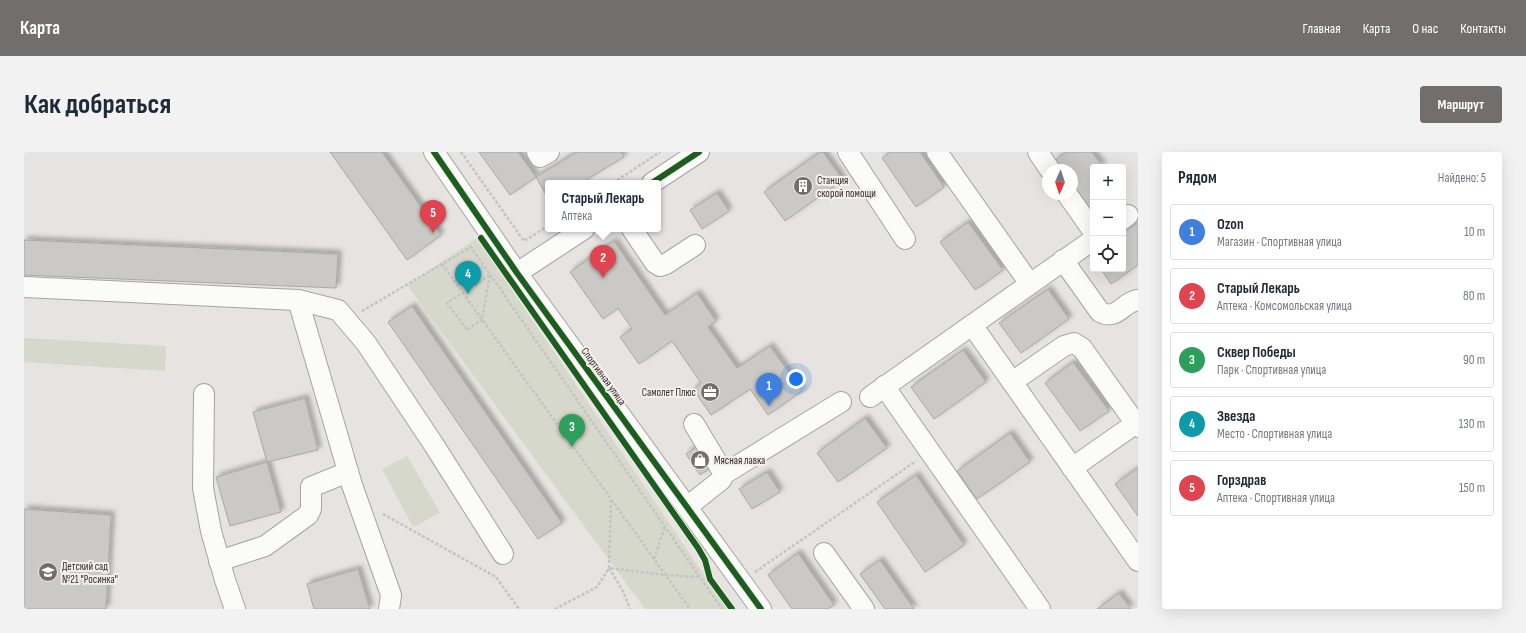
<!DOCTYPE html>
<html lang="ru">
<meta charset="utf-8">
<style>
:root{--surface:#fff;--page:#f2f2f3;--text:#1f2937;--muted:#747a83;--line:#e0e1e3;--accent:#716e6c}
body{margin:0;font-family:"Sofia Sans Condensed",sans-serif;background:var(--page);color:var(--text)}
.controls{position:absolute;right:12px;top:12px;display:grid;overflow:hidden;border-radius:4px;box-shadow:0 4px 16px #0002}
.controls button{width:36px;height:36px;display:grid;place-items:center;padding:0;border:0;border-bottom:1px solid var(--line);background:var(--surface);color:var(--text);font:20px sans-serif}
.compass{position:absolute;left:1018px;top:12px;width:36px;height:36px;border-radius:50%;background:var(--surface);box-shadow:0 4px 16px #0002;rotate:183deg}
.you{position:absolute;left:772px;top:227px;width:14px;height:14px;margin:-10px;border:3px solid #fff;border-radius:50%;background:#1a73e8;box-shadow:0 0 0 6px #1a73e833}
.badge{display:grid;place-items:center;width:26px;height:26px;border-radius:50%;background:var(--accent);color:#fff;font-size:13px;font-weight:700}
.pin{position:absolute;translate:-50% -33px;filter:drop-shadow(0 1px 2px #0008)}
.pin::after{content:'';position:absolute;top:21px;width:14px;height:12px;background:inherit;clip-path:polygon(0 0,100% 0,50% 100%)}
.popup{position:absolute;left:521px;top:28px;width:116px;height:52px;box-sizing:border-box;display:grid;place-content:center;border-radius:4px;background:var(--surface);filter:drop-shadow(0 1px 3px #0005);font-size:13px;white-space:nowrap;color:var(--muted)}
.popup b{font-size:15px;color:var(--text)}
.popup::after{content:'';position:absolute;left:50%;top:100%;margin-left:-8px;border:8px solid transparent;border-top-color:var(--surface)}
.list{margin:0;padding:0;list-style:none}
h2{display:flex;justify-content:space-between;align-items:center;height:52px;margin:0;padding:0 16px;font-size:17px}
h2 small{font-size:13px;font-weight:400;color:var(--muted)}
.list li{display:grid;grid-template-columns:26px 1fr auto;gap:12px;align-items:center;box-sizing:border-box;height:56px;margin:0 8px 8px;padding:0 8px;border:1px solid var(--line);border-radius:4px}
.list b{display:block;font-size:15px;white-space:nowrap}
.list p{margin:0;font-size:13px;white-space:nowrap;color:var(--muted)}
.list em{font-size:13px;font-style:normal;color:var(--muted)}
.icon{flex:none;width:22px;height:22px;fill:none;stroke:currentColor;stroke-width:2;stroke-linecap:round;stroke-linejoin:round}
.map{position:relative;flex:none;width:1114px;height:457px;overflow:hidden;border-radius:4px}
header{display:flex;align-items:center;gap:24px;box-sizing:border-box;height:56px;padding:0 20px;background:var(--accent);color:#fff}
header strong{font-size:19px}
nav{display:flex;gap:22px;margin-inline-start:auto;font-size:14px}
.intro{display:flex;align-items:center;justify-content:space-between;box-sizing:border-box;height:96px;padding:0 24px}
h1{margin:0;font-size:28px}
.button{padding:10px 18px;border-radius:4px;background:var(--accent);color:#fff;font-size:14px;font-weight:700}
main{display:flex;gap:24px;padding:0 24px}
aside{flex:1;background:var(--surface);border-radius:4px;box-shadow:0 4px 16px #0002}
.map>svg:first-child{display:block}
.green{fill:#d7d8cc}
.building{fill:#cbc9c6;stroke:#aaa8a5;filter:url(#shadow)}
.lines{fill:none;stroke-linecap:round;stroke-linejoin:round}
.minor-casing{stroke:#a6a4a2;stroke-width:22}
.path{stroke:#c5c3c3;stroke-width:2.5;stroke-dasharray:3 2;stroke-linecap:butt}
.minor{stroke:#fbfbfa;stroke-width:20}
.cycleway-casing{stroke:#f6efeb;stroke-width:8}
.cycleway{stroke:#1b5e20;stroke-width:6}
.labels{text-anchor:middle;stroke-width:4;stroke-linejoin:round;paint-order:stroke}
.poi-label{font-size:11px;fill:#322f2e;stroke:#f6efeb;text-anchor:start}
.street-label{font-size:11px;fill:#322f2e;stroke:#f6efeb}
</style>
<header>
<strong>Карта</strong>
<nav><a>Главная</a><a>Карта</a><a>О нас</a><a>Контакты</a></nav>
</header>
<div class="intro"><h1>Как добраться</h1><a class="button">Маршрут</a></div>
<main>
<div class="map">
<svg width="1114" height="457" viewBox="0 0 1114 457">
<defs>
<filter id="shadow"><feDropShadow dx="3.5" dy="-3.5" stdDeviation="2" flood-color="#0004"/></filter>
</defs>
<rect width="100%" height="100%" fill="#e6e3e0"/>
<g class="green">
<polygon points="453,86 703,457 621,457 383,133"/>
<polygon points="0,186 142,194 141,219 0,210"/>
<polygon points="383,304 416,361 389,375 358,317"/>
</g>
<g class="building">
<polygon points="306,0 358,0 417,83 383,108"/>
<polygon points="455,0 494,0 512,25 486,43"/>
<polygon points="553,0 597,0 600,5 557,31 524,31 524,46 512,25"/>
<polygon points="796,0 799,0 819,28 761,69 740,40"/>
<polygon points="866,0 896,0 920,35 892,55 858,6"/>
<polygon points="1043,0 1068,0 1079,15 1069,15 1069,55 1066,56 1048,31 1048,18 1039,18 1031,8"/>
<polygon points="693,41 705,59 678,77 666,58"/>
<polygon points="944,70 979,118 951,138 916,90"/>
<polygon points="1114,71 1114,113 1087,132 1077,117 1099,117 1099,81"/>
<polygon points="0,88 314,102 312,136 0,123"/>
<polygon points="590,89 641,163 673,141 692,169 684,175 713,216 746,194 778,239 744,263 726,237 687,263 669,237 677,231 648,189 615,212 596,185 608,177 594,156 579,167 546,120"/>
<polygon points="1024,137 1045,167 997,201 975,171"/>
<polygon points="388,154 538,371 514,387 364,170"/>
<polygon points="939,198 962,230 910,267 887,235"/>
<polygon points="1049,210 1085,259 1056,279 1021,231"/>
<polygon points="281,246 294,298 243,310 229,260"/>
<polygon points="841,266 863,296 814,330 793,301"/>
<polygon points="986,281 1006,310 953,347 933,319"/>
<polygon points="675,293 690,314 676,323 662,302"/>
<polygon points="243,310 257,360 206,374 192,325"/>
<polygon points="1114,316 1114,364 1091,332"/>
<polygon points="743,320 756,340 728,357 715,337"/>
<polygon points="892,323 940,393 901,420 853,350"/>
<polygon points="0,357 87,363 82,457 0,457"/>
<polygon points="774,401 810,453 804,457 768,457 744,423"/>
<polygon points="856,408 890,457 861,457 836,422"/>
<polygon points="334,417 346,457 290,457 283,432"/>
<polygon points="1095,441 1107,457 1073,457"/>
</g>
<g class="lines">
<g class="minor-casing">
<g id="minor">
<polyline points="410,0 493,121 737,457"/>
<polyline points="513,0 516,5 525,0"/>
<polyline points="824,0 881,87"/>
<polyline points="913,0 1006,132 1069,88"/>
<polyline points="1014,0 1026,18"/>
<polyline points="628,31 675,0"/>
<polyline points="1043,42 1069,79"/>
<polyline points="1099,67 1104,63"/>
<polyline points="608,77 631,111 636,114 642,112 671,93"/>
<path d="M 1039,108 L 1076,160 C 1094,169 1098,150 1114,148"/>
<polyline points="493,121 560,77"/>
<polyline points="0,135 274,148 314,158 342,191 410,293 479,402"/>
<polyline points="274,148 328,333 367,443 365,457"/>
<polyline points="948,173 1114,409"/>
<polyline points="988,230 1040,194 1050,191 1058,196 1114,275"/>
<polyline points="860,234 1016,457"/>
<polyline points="180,242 179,336 187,379 201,428 211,457"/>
<polyline points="846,245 1006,132"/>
<polyline points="1048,316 1111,272"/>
<polyline points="700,322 817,250"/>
<polyline points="663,355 697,328 700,322 670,272"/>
<polyline points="800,401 840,457"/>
<polyline points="195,409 241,394 284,363 287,357 287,335 324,320"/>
</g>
</g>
<g class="path">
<polyline points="437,0 500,89 524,74"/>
<polyline points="589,31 636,0"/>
<polyline points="418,112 666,457"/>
<polygon points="466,123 458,168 443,178 423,151"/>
<polyline points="338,159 447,95 698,457"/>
<polyline points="587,348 585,416 641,423 675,425"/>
<polyline points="359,362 472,425 495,457"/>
<polyline points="630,407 641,375"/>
<polyline points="731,420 892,309"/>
<polyline points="531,457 573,435 585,416 598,437 606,457"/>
</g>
<use href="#minor" class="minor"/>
<g class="cycleway-casing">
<g id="cycleway">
<polyline points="410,0 493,121 737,457"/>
<polyline points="628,31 675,0"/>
<polyline points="457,86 674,396 681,408 686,427 708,457"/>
</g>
</g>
<use href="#cycleway" class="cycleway"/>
</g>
<defs>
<g id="building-disc" transform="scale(1)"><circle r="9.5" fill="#716e6c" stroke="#f6efeb"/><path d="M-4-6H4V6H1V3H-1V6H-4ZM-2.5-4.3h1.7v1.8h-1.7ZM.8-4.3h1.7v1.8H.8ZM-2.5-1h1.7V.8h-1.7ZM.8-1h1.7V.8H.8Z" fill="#fff"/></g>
<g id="office-disc" transform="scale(1)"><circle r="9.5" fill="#716e6c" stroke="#f6efeb"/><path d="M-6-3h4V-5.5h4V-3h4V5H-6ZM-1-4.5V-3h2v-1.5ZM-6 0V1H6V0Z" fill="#fff"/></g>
<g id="shop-disc" transform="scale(1)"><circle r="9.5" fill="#716e6c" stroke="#f6efeb"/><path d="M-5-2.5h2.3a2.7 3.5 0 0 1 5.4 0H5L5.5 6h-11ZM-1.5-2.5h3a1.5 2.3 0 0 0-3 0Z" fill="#fff"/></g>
<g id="school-disc" transform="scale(1)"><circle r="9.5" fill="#716e6c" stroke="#f6efeb"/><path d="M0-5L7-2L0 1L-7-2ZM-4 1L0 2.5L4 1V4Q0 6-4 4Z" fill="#fff"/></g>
</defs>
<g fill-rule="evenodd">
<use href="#building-disc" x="779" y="34"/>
<use href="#office-disc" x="686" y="240"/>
<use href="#shop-disc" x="676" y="308"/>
<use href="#school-disc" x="24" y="420"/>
</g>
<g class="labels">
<g class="poi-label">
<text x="793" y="32">Станция<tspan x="793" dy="13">скорой помощи</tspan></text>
<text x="672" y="244" text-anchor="end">Самолет Плюс</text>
<text x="690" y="312">Мясная лавка</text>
<text x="38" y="418">Детский сад<tspan x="38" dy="13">№21 "Росинка"</tspan></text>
</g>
<g class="street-label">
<text transform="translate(580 224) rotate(54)" y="4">Спортивная улица</text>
</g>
</g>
</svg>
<div class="controls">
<button>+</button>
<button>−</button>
<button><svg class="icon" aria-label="locate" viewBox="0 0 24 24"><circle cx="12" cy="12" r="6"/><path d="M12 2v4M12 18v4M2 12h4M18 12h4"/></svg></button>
</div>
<svg class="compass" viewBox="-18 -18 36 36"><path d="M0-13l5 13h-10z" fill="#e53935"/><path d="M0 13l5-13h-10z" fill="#747a83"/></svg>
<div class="you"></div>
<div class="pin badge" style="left:745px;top:254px;background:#3f7fe0">1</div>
<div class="pin badge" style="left:579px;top:126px;background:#e0444e">2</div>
<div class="popup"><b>Старый Лекарь</b>Аптека</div>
<div class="pin badge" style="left:548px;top:295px;background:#2e9e5b">3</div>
<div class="pin badge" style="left:444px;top:142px;background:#0f9aa8">4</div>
<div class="pin badge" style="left:409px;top:81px;background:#e0444e">5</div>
</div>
<aside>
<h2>Рядом<small>Найдено: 5</small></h2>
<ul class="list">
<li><span class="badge" style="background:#3f7fe0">1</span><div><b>Ozon</b><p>Магазин · Спортивная улица</p></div><em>10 m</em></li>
<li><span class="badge" style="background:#e0444e">2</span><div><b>Старый Лекарь</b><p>Аптека · Комсомольская улица</p></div><em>80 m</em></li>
<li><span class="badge" style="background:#2e9e5b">3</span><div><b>Сквер Победы</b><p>Парк · Спортивная улица</p></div><em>90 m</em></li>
<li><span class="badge" style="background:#0f9aa8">4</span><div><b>Звезда</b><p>Место · Спортивная улица</p></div><em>130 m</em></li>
<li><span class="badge" style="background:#e0444e">5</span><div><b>Горздрав</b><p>Аптека · Спортивная улица</p></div><em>150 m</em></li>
</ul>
</aside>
</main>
